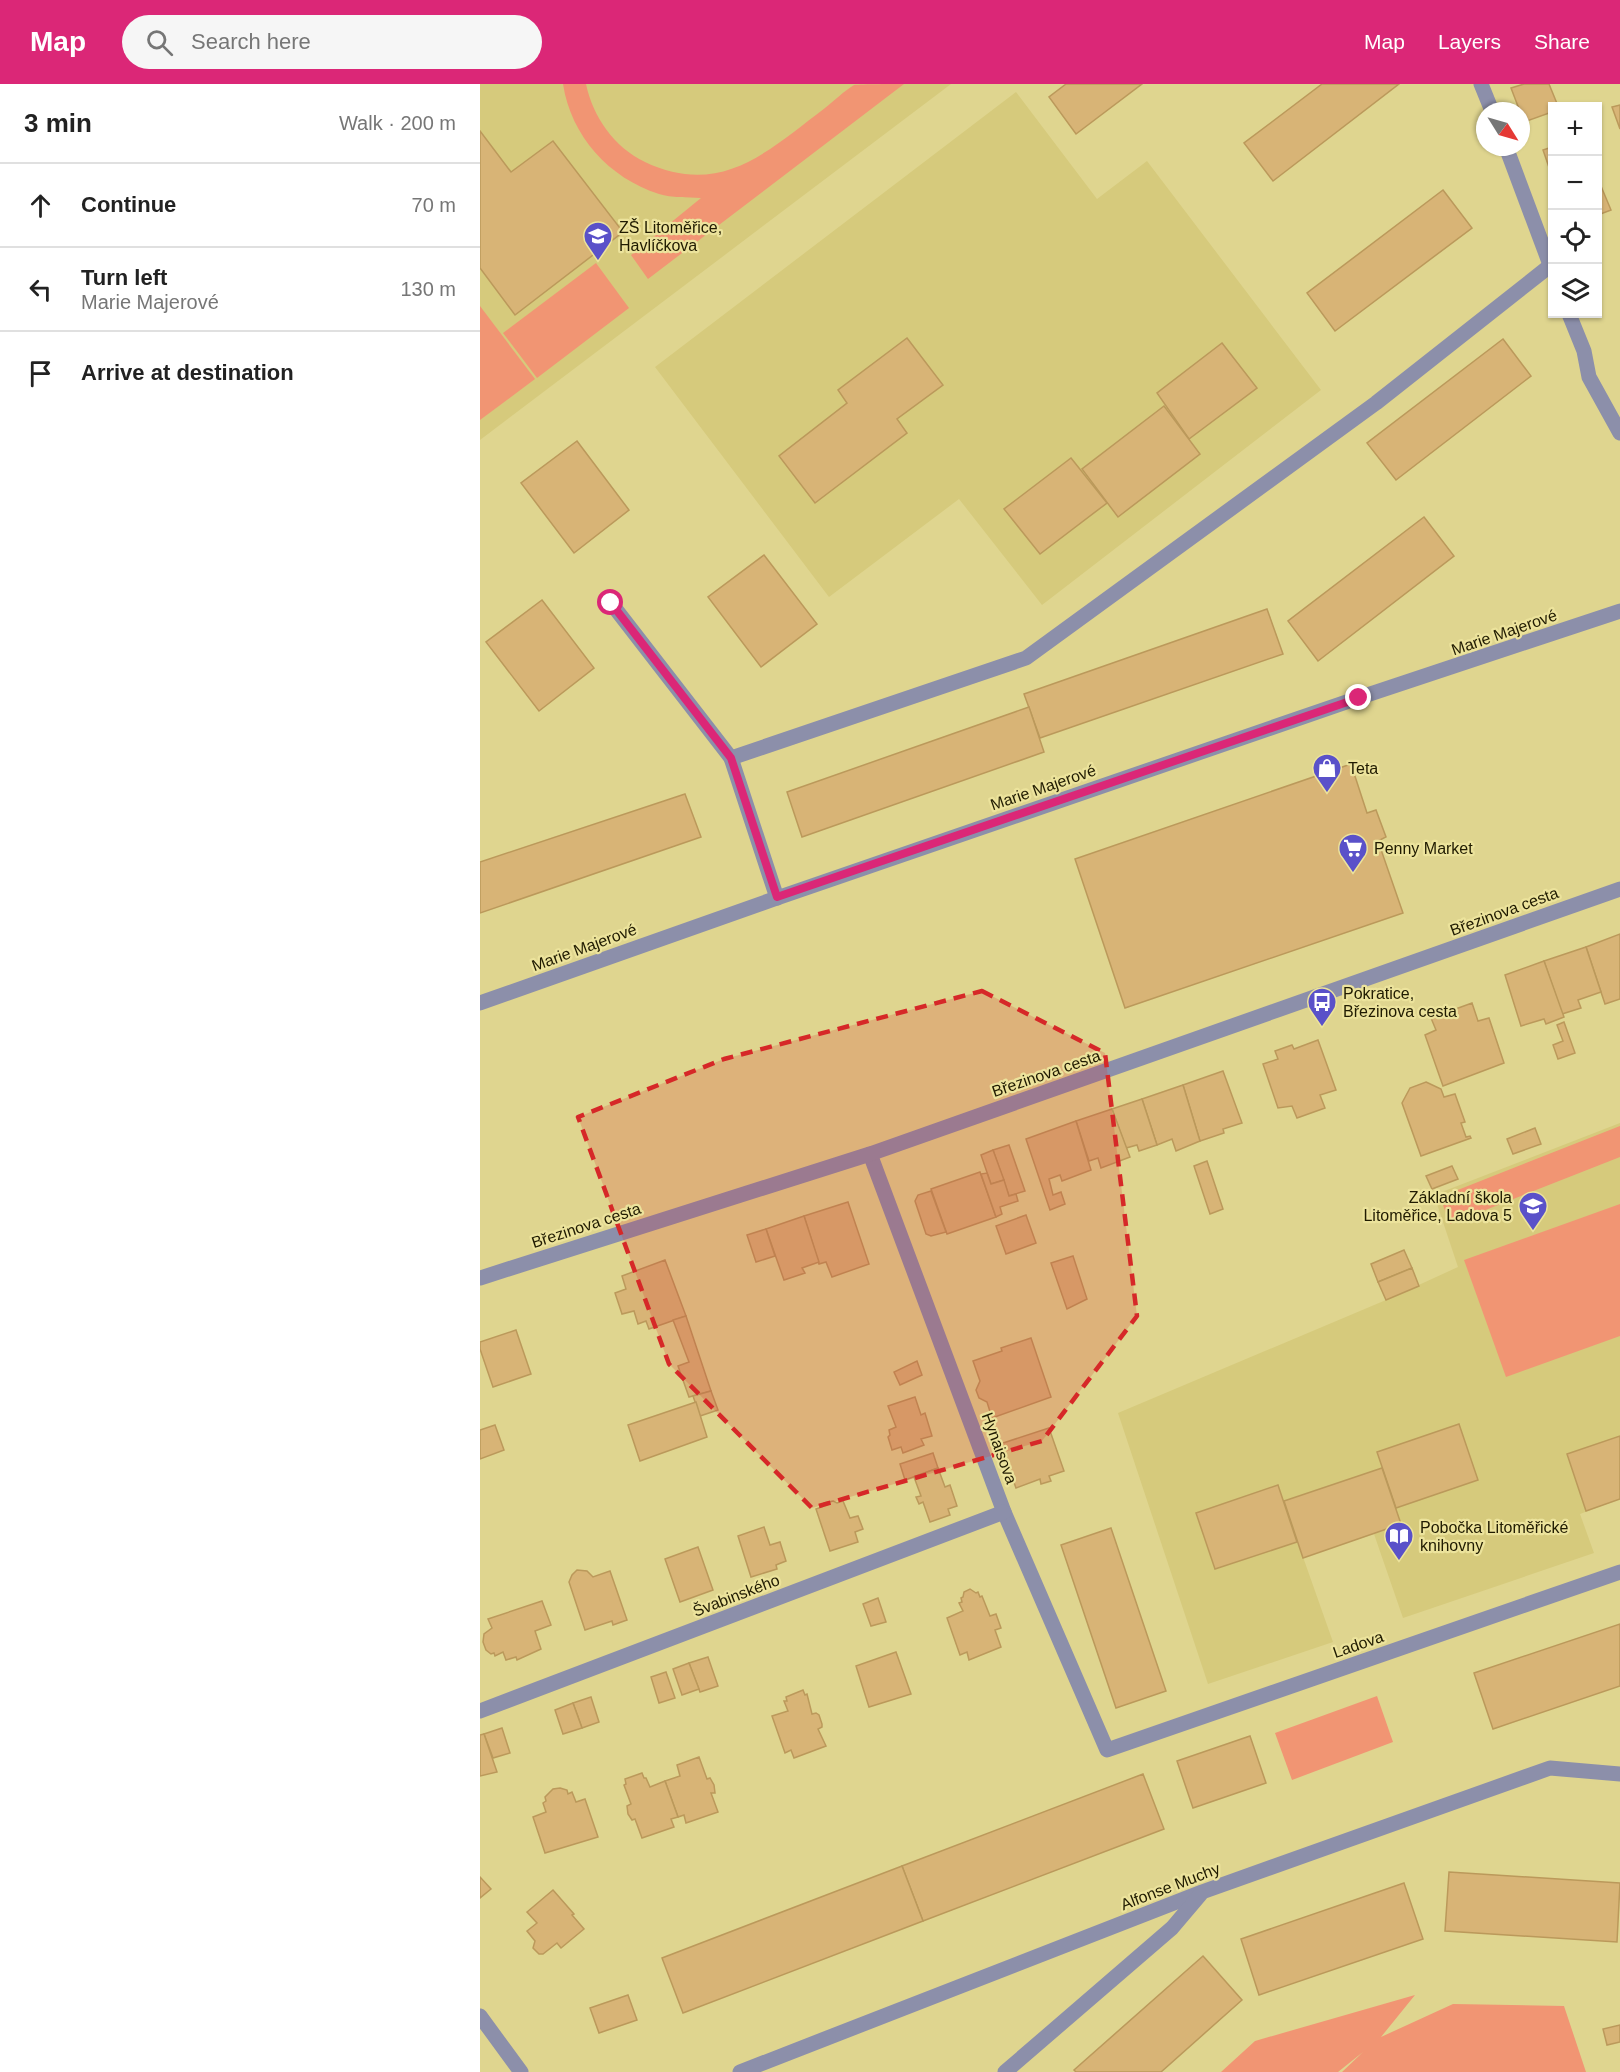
<!DOCTYPE html>
<meta charset="utf-8">
<style>
:root{--surface:#fff;--page:#f6f6f6;--text:#222;--muted:#767676;--line:#e0e0e0;--accent:#db2777}
body{margin:0;font-family:Helvetica,sans-serif;background:var(--page);color:var(--text)}
.controls{position:absolute;right:18px;top:18px;display:grid;overflow:hidden;border-radius:0px;box-shadow:0 2px 4px #0004}
.controls button{width:54px;height:54px;display:grid;place-items:center;padding:0;border:0;border-bottom:2px solid var(--line);background:var(--surface);color:var(--text);font:30px sans-serif}
.compass{position:absolute;left:996px;top:18px;width:54px;height:54px;border-radius:50%;background:var(--surface);box-shadow:0 2px 4px #0004;rotate:127deg}
.stop{position:absolute;width:18px;height:18px;margin:-14px;border:4px solid #db2777;border-radius:50%;background:#fff}
.stop.end{background:#db2777;border-color:#fff;box-shadow:0 2px 6px #0008}
.list{margin:0;padding:0;list-style:none}
h2{display:flex;justify-content:space-between;align-items:center;height:78px;margin:0;padding:0 24px;font-size:26px}
h2 small{font-size:20px;font-weight:400;color:var(--muted)}
.list li{display:grid;grid-template-columns:39px 1fr auto;gap:18px;align-items:center;box-sizing:border-box;height:84px;padding:0 24px;border-top:2px solid var(--line)}
.list b{display:block;font-size:22px;white-space:nowrap}
.list p{margin:0;font-size:20px;white-space:nowrap;color:var(--muted)}
.list em{font-size:20px;font-style:normal;color:var(--muted)}
.icon{flex:none;width:33px;height:33px;fill:none;stroke:currentColor;stroke-width:2;stroke-linecap:round;stroke-linejoin:round}
.map{position:relative;flex:none;width:1140px;height:1988px;overflow:hidden}
header{display:flex;align-items:center;gap:36px;box-sizing:border-box;height:84px;padding:0 30px;background:var(--accent);color:#fff}
header strong{font-size:28px}
nav{display:flex;gap:33px;margin-inline-start:auto;font-size:21px}
.search{width:420px;height:54px;background:var(--page);display:flex;align-items:center;gap:15px;box-sizing:border-box;padding:0 21px;border-radius:33px;color:var(--muted);font-size:22px}
main{display:flex}
aside{flex:1;background:var(--surface)}
.map>svg:first-child{display:block}
.built{fill:#d6ca7c}
.green{fill:#f19573}
.building{fill:#d8b476;stroke:#bb995b;stroke-width:1.5}
.lines{fill:none;stroke-linecap:round;stroke-linejoin:round}
.street{stroke:#8c8faa;stroke-width:15}
.route{stroke:#db2777;stroke-width:8}
.marked{fill:#d62828;fill-opacity:0.2;stroke:#d62828;stroke-width:4.5;stroke-dasharray:12 8;stroke-linejoin:round}
.labels{text-anchor:middle;stroke-width:4.5;stroke-linejoin:round;paint-order:stroke}
.poi-label{font-size:16px;fill:#201b01;stroke:#ece39c;text-anchor:start}
.street-label{font-size:16px;fill:#201b01;stroke:#ece39c}
</style>
<header>
<strong>Map</strong>
<div class="search"><svg class="icon" aria-label="search" viewBox="0 0 24 24"><circle cx="10" cy="10" r="6"/><path d="M15 15l6 6"/></svg>Search here</div>
<nav><a>Map</a><a>Layers</a><a>Share</a></nav>
</header>
<main>
<aside>
<h2>3 min<small>Walk · 200 m</small></h2>
<ul class="list">
<li><svg class="icon" aria-label="ahead" viewBox="0 0 24 24"><path d="M12 20V5M6 11l6-6 6 6"/></svg><div><b>Continue</b></div><em>70 m</em></li>
<li><svg class="icon" aria-label="left" viewBox="0 0 24 24"><path d="M17 20v-9H6M10 6l-5 5 5 5"/></svg><div><b>Turn left</b><p>Marie Majerové</p></div><em>130 m</em></li>
<li><svg class="icon" aria-label="arrive" viewBox="0 0 24 24"><path d="M6 21V4h12l-3 4 3 4H6"/></svg><div><b>Arrive at destination</b></div></li>
</ul>
</aside>
<div class="map">
<svg width="1140" height="1988" viewBox="0 0 1140 1988">
<rect width="100%" height="100%" fill="#dfd58f"/>
<g class="built">
<polygon points="0,0 471,0 0,356"/>
<polygon points="536,8 617,115 667,77 841,306 562,521 479,415 349,513 175,283"/>
<polygon points="1140,1039 1140,1415 1100,1430 1114,1469 923,1534 894,1450 823,1473 853,1558 728,1600 638,1329 906,1216 978,1183 954,1111"/>
</g>
<g class="green">
<path d="M 83,0 L 106,0 C 113,33 134,63 165,78 C 241,114 288,67 345,24 C 354,17 364,7 374,1 C 383,0 413,0 424,0 L 168,195 L 151,171 L 221,114 C 207,113 192,114 179,110 C 129,94 91,52 83,0 Z"/>
<polygon points="116,179 149,224 57,294 23,249"/>
<polygon points="0,222 55,295 0,336"/>
<polygon points="1140,1042 1140,1073 970,1140 960,1113"/>
<polygon points="1140,1120 1140,1252 1026,1293 984,1176"/>
<polygon points="897,1612 913,1658 812,1696 795,1649"/>
<polygon points="935,1911 901,1953 973,1920 1084,1922 1106,1988 862,1988 883,1968 858,1988 741,1988 775,1957"/>
</g>
<g class="building">
<polygon points="586,0 662,0 596,50 569,13"/>
<polygon points="842,0 919,0 793,97 764,59"/>
<polygon points="1044,0 1069,0 1078,22 1072,22 1072,28 1044,38 1031,4"/>
<polygon points="1140,21 1140,45 1132,23"/>
<polygon points="0,47 31,88 73,57 143,148 35,231 0,184"/>
<polygon points="1072,63 1072,92 1063,66"/>
<polygon points="1118,95 1131,126 1118,131"/>
<polygon points="963,106 992,144 855,247 827,209"/>
<polygon points="427,254 463,301 417,335 427,349 335,419 299,372 367,319 358,306"/>
<polygon points="1023,255 1051,292 916,396 887,359"/>
<polygon points="742,259 777,304 709,355 677,309"/>
<polygon points="684,322 720,370 638,433 602,385"/>
<polygon points="97,357 149,426 94,469 41,399"/>
<polygon points="591,374 627,419 560,470 524,425"/>
<polygon points="944,433 974,472 838,577 808,537"/>
<polygon points="284,471 337,540 281,583 228,513"/>
<polygon points="62,516 114,584 59,627 6,558"/>
<polygon points="787,525 803,570 560,654 544,610"/>
<polygon points="549,623 564,668 322,753 307,708"/>
<polygon points="871,680 887,729 896,726 906,753 898,757 923,829 645,924 595,775"/>
<polygon points="205,710 221,753 0,829 0,778"/>
<polygon points="1140,850 1140,915 1125,920 1106,863"/>
<polygon points="1106,863 1121,908 1098,916 1101,924 1082,930 1064,877"/>
<polygon points="1064,877 1084,933 1066,940 1064,935 1041,942 1025,891"/>
<polygon points="992,919 998,937 1009,934 1024,979 963,1002 945,951 956,946 951,934"/>
<polygon points="1084,938 1095,969 1078,975 1073,961 1083,957 1077,941"/>
<polygon points="838,956 856,1006 840,1011 845,1024 817,1034 812,1022 798,1024 783,980 798,975 795,967 812,961 814,965"/>
<polygon points="743,987 762,1039 743,1045 744,1049 720,1057 703,1001"/>
<polygon points="946,998 961,1005 964,1013 975,1010 985,1038 981,1039 986,1053 990,1052 991,1054 941,1072 922,1019 930,1004"/>
<polygon points="703,1001 720,1057 696,1067 692,1055 677,1061 662,1015"/>
<polygon points="662,1015 677,1061 659,1067 657,1061 646,1064 632,1025"/>
<polygon points="632,1025 650,1073 621,1084 618,1074 609,1077 596,1037"/>
<polygon points="596,1037 611,1086 582,1097 580,1091 569,1095 573,1111 581,1108 585,1120 570,1126 546,1055"/>
<polygon points="1055,1044 1061,1060 1033,1070 1027,1055"/>
<polygon points="529,1061 545,1107 529,1112 513,1066"/>
<polygon points="513,1066 524,1096 511,1100 501,1071"/>
<polygon points="727,1077 743,1125 730,1130 714,1082"/>
<polygon points="972,1082 978,1095 952,1105 946,1092"/>
<polygon points="500,1088 516,1133 467,1150 451,1105"/>
<polygon points="507,1089 511,1100 524,1096 529,1112 536,1110 538,1117 520,1123 522,1130 516,1133 501,1090"/>
<polygon points="451,1107 466,1148 451,1152 446,1150 435,1117 438,1111"/>
<polygon points="368,1118 389,1180 352,1193 346,1178 339,1180 324,1132"/>
<polygon points="546,1131 556,1159 526,1170 516,1142"/>
<polygon points="324,1132 339,1178 322,1184 325,1189 304,1196 286,1145"/>
<polygon points="286,1145 295,1172 276,1178 267,1151"/>
<polygon points="924,1166 932,1184 898,1198 891,1180"/>
<polygon points="593,1172 607,1215 587,1225 571,1179"/>
<polygon points="185,1176 206,1232 169,1245 166,1237 158,1240 154,1227 142,1230 135,1209 146,1205 142,1192"/>
<polygon points="932,1184 939,1202 906,1216 898,1198"/>
<polygon points="206,1232 231,1307 209,1313 198,1282 209,1278 193,1236"/>
<polygon points="36,1246 51,1290 13,1303 0,1265 0,1258"/>
<polygon points="551,1254 571,1313 512,1334 507,1318 499,1314 496,1306 500,1297 493,1277 522,1267 521,1264"/>
<polygon points="437,1277 442,1291 420,1301 414,1288"/>
<polygon points="231,1307 238,1326 220,1332 213,1312"/>
<polygon points="435,1313 441,1331 445,1329 452,1352 441,1355 444,1361 423,1369 421,1363 412,1366 408,1353 410,1351 409,1346 416,1343 408,1322"/>
<polygon points="216,1318 227,1353 160,1377 148,1341"/>
<polygon points="979,1340 998,1396 916,1424 897,1368"/>
<polygon points="15,1341 24,1366 0,1375 0,1346"/>
<polygon points="569,1344 584,1387 569,1392 571,1397 561,1400 560,1395 536,1404 520,1360"/>
<polygon points="1140,1352 1140,1415 1106,1427 1087,1370"/>
<polygon points="453,1369 458,1384 425,1396 420,1380"/>
<polygon points="458,1384 465,1403 470,1401 477,1422 468,1425 470,1431 450,1438 443,1418 439,1420 436,1413 441,1412 434,1393"/>
<polygon points="902,1384 921,1440 823,1474 804,1417"/>
<polygon points="798,1401 817,1458 735,1485 716,1429"/>
<polygon points="353,1417 357,1419 363,1417 370,1434 378,1432 383,1445 375,1448 378,1458 350,1467 336,1425 342,1423 344,1419"/>
<polygon points="284,1443 290,1461 300,1458 306,1477 296,1481 297,1485 271,1493 258,1452"/>
<polygon points="631,1444 686,1607 636,1624 581,1461"/>
<polygon points="218,1463 233,1506 200,1518 185,1475"/>
<polygon points="97,1486 107,1487 113,1493 130,1487 147,1536 133,1541 132,1537 105,1546 89,1498 92,1491"/>
<polygon points="490,1505 496,1509 498,1508 500,1513 502,1512 510,1532 516,1530 521,1544 515,1546 521,1563 489,1576 487,1568 480,1571 467,1534 483,1527 479,1519 482,1518 481,1514 483,1513 484,1508"/>
<polygon points="398,1514 406,1538 391,1542 383,1520"/>
<polygon points="62,1517 71,1541 55,1547 61,1565 37,1576 36,1573 26,1576 23,1568 15,1572 14,1569 11,1570 6,1566 3,1558 4,1550 12,1544 8,1535"/>
<polygon points="1140,1540 1140,1602 1013,1645 994,1589"/>
<polygon points="416,1568 431,1610 389,1623 376,1582"/>
<polygon points="228,1573 238,1602 220,1608 209,1579"/>
<polygon points="209,1579 219,1605 202,1611 193,1585"/>
<polygon points="186,1588 195,1614 179,1619 171,1593"/>
<polygon points="323,1606 325,1611 327,1610 332,1630 336,1629 339,1631 342,1640 342,1643 338,1645 346,1662 314,1674 311,1666 305,1669 292,1632 308,1627 304,1617 307,1617 306,1613"/>
<polygon points="111,1613 119,1638 102,1644 93,1619"/>
<polygon points="93,1619 102,1644 83,1650 75,1626"/>
<polygon points="22,1644 30,1669 13,1674 4,1650"/>
<polygon points="4,1650 17,1688 0,1692 0,1651"/>
<polygon points="770,1652 786,1699 713,1724 697,1677"/>
<polygon points="219,1673 227,1695 230,1694 234,1701 235,1709 231,1709 238,1728 206,1739 204,1731 198,1733 185,1697 200,1692 197,1681"/>
<polygon points="162,1689 164,1694 166,1694 170,1703 185,1697 198,1733 191,1735 194,1743 162,1754 155,1735 152,1736 148,1730 147,1722 151,1720 144,1701 146,1700 145,1695"/>
<polygon points="663,1690 684,1745 443,1837 422,1782"/>
<polygon points="80,1704 87,1706 88,1710 92,1708 96,1718 105,1715 118,1753 65,1769 53,1733 66,1728 63,1719 66,1717 65,1713 73,1705"/>
<polygon points="422,1782 443,1837 203,1929 182,1874"/>
<polygon points="969,1788 1140,1799 1137,1858 965,1847"/>
<polygon points="0,1793 11,1805 0,1814"/>
<polygon points="924,1799 943,1855 779,1911 761,1855"/>
<polygon points="73,1806 94,1830 92,1831 104,1845 81,1864 77,1859 63,1870 59,1870 53,1864 55,1857 47,1847 57,1839 47,1828"/>
<polygon points="723,1872 762,1916 681,1988 596,1988 594,1986"/>
<polygon points="148,1911 157,1936 119,1949 110,1924"/>
<polygon points="1140,1941 1140,1958 1127,1961 1123,1945"/>
</g>
<g class="lines">
<g class="street">
<polyline points="1001,0 1012,27"/>
<polyline points="1026,63 1072,186"/>
<polyline points="1089,230 1104,267 1109,293 1140,349"/>
<polyline points="131,519 251,674 297,814"/>
<polyline points="251,674 546,574 896,319 1071,181"/>
<polyline points="0,919 297,814 878,614 1140,527"/>
<polyline points="390,1070 524,1428 627,1666 1140,1488"/>
<polyline points="0,1194 390,1070 1140,805"/>
<polyline points="0,1627 524,1428"/>
<polyline points="0,1932 41,1988"/>
<polyline points="260,1988 722,1808 1070,1684 1140,1690"/>
<polyline points="525,1988 692,1844 720,1811"/>
</g>
</g>
<g class="lines">
<polyline class="route" points="131,519 251,674 297,813 879,614"/>
</g>
<path class="marked" d="M 502,907 L 625,969 L 657,1232 L 562,1357 L 332,1424 L 189,1280 L 98,1033 L 244,975 Z"/>
<defs>
<g id="school-pin" transform="scale(1.5)"><path d="M0 17L-7.5 6A9.5 9.5 0 1 1 7.5 6Z" fill="#5a51c9" stroke="#ece39c"/><path d="M0-5L7-2L0 1L-7-2ZM-4 1L0 2.5L4 1V4Q0 6-4 4Z" fill="#fff"/></g>
<g id="shop-pin" transform="scale(1.5)"><path d="M0 17L-7.5 6A9.5 9.5 0 1 1 7.5 6Z" fill="#5a51c9" stroke="#ece39c"/><path d="M-5-2.5h2.3a2.7 3.5 0 0 1 5.4 0H5L5.5 6h-11ZM-1.5-2.5h3a1.5 2.3 0 0 0-3 0Z" fill="#fff"/></g>
<g id="supermarket-pin" transform="scale(1.5)"><path d="M0 17L-7.5 6A9.5 9.5 0 1 1 7.5 6Z" fill="#5a51c9" stroke="#ece39c"/><path d="M-6-5.5h2.5l.6 2H6L4.5 2H-2.5L-4.4-4H-6ZM-1.5 3.2a1.3 1.3 0 1 0 .1 0ZM3 3.2a1.3 1.3 0 1 0 .1 0Z" fill="#fff"/></g>
<g id="bus-pin" transform="scale(1.5)"><path d="M0 17L-7.5 6A9.5 9.5 0 1 1 7.5 6Z" fill="#5a51c9" stroke="#ece39c"/><path d="M-5-6H5V4H4V6H2V4H-2V6H-4V4H-5ZM-3.5-4V0h7V-4ZM-3.5 1.2v1.5H-2V1.2ZM2 1.2v1.5H3.5V1.2Z" fill="#fff"/></g>
<g id="library-pin" transform="scale(1.5)"><path d="M0 17L-7.5 6A9.5 9.5 0 1 1 7.5 6Z" fill="#5a51c9" stroke="#ece39c"/><path d="M-6-4Q-3-5.5-.7-3.5V5Q-3 3-6 4ZM6-4Q3-5.5 .7-3.5V5Q3 3 6 4Z" fill="#fff"/></g>
</defs>
<g fill-rule="evenodd">
<use href="#school-pin" x="118" y="152"/>
<use href="#shop-pin" x="847" y="684"/>
<use href="#supermarket-pin" x="873" y="764"/>
<use href="#bus-pin" x="842" y="918"/>
<use href="#school-pin" x="1053" y="1122"/>
<use href="#library-pin" x="919" y="1452"/>
</g>
<g class="labels">
<g class="poi-label">
<text x="139" y="149">ZŠ Litoměřice,<tspan x="139" dy="18">Havlíčkova</tspan></text>
<text x="868" y="690">Teta</text>
<text x="894" y="770">Penny Market</text>
<text x="863" y="915">Pokratice,<tspan x="863" dy="18">Březinova cesta</tspan></text>
<text x="1032" y="1119" text-anchor="end">Základní škola<tspan x="1032" dy="18">Litoměřice, Ladova 5</tspan></text>
<text x="940" y="1449">Pobočka Litoměřické<tspan x="940" dy="18">knihovny</tspan></text>
</g>
<g class="street-label">
<text transform="translate(1024 548) rotate(-19)" y="6">Marie Majerové</text>
<text transform="translate(563 703) rotate(-19)" y="6">Marie Majerové</text>
<text transform="translate(1024 827) rotate(-20)" y="6">Březinova cesta</text>
<text transform="translate(104 863) rotate(-20)" y="6">Marie Majerové</text>
<text transform="translate(566 989) rotate(-19)" y="6">Březinova cesta</text>
<text transform="translate(106 1141) rotate(-18)" y="6">Březinova cesta</text>
<text transform="translate(520 1364) rotate(70)" y="6">Hynaisova</text>
<text transform="translate(256 1511) rotate(-21)" y="6">Švabinského</text>
<text transform="translate(878 1560) rotate(-19)" y="6">Ladova</text>
<text transform="translate(690 1802) rotate(-21)" y="6">Alfonse Muchy</text>
</g>
</g>
</svg>
<div class="controls">
<button>+</button>
<button>−</button>
<button><svg class="icon" aria-label="locate" viewBox="0 0 24 24"><circle cx="12" cy="12" r="6"/><path d="M12 2v4M12 18v4M2 12h4M18 12h4"/></svg></button>
<button><svg class="icon" aria-label="layers" viewBox="0 0 24 24"><path d="M12 4l9 5-9 5-9-5zM3 14l9 5 9-5"/></svg></button>
</div>
<svg class="compass" viewBox="-18 -18 36 36"><path d="M0-13l5 13h-10z" fill="#e53935"/><path d="M0 13l5-13h-10z" fill="#767676"/></svg>
<div class="stop" style="left:131px;top:519px"></div>
<div class="stop end" style="left:879px;top:614px"></div>
</div>
</main>
